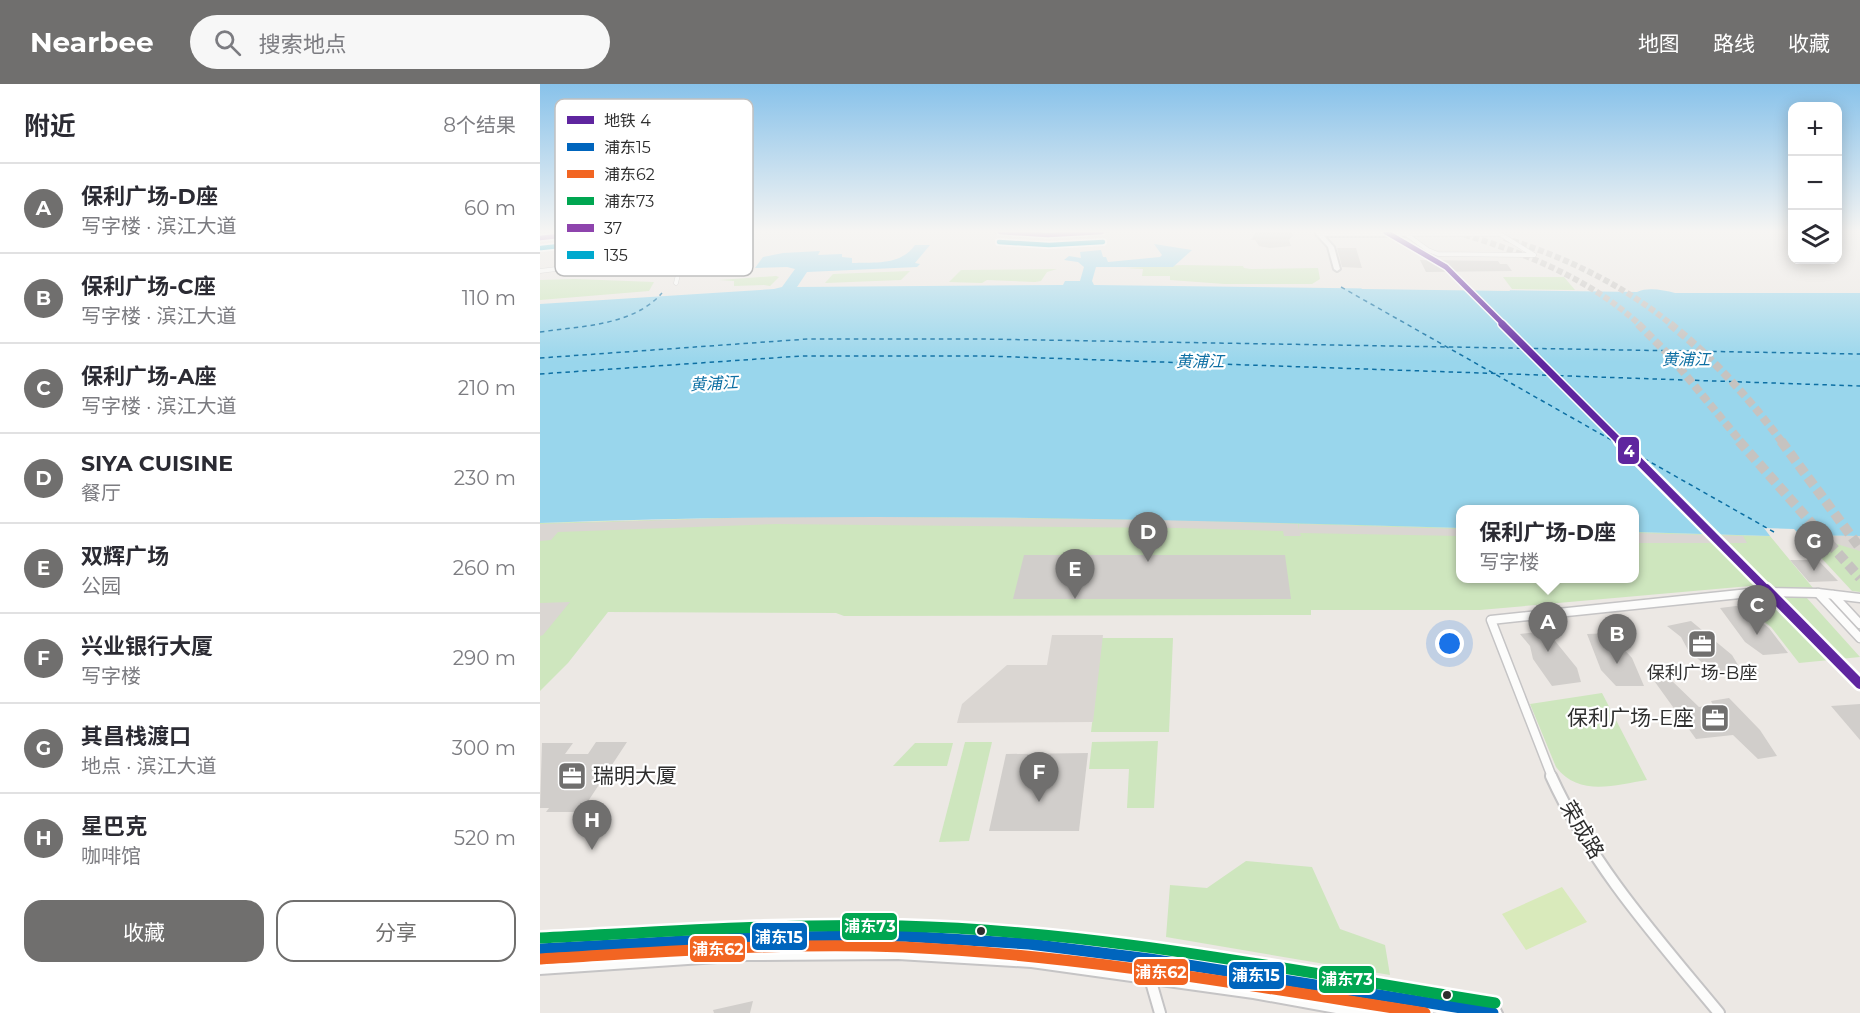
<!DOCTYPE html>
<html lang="zh">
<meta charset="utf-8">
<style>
:root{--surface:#fff;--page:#f7f7f7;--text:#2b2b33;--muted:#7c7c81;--line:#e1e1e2;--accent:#706f6e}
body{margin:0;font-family:Montserrat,"Noto Sans SC",sans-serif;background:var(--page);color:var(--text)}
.controls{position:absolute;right:18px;top:18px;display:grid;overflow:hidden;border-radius:12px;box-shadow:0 3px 15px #0003}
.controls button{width:54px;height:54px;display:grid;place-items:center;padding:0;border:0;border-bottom:2px solid var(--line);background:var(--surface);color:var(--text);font:30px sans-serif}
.you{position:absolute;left:910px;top:560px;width:21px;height:21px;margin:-15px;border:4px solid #fff;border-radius:50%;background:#1a73e8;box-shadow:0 0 0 9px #1a73e833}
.badge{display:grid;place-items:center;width:39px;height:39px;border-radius:50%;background:var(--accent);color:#fff;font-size:20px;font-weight:700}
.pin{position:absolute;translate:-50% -50px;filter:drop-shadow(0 2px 3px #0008)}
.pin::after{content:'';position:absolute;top:32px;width:21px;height:18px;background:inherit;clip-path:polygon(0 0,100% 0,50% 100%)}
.popup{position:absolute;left:916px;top:421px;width:183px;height:78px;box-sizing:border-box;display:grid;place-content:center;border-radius:12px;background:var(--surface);filter:drop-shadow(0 2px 4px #0005);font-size:20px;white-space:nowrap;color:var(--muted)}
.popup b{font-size:22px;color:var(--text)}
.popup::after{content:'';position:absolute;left:50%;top:100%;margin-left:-12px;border:12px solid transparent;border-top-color:var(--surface)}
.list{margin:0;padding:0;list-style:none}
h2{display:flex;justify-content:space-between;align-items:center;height:78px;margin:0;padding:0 24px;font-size:26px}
h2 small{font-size:20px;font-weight:400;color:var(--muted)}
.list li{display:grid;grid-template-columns:39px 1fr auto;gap:18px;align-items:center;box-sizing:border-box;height:90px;padding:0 24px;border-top:2px solid var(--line)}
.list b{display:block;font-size:22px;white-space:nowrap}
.list p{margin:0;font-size:20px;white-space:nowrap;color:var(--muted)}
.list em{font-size:20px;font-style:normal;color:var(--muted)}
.actions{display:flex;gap:12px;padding:18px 24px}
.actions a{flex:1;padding:14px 0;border:2px solid var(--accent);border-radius:18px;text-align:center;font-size:21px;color:var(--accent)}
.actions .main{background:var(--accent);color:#fff}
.icon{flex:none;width:33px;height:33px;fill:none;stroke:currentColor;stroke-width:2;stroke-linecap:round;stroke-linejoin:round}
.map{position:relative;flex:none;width:1320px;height:929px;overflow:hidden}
header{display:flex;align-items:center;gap:36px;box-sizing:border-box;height:84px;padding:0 30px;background:var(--accent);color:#fff}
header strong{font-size:28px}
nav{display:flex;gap:33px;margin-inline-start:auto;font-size:21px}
.search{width:420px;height:54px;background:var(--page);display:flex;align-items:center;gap:15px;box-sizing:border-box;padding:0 21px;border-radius:33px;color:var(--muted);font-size:22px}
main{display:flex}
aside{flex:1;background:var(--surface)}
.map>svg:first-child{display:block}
.green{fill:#cee6be}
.pitch{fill:#d9eabb}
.plaza{fill:#dad6d2}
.water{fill:#99d6ec}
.pier{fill:#ece8e4}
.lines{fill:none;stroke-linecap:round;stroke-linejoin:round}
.ferry{stroke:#0d6fa3;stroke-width:1.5;stroke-dasharray:4.5 4;stroke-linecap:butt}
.building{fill:#d1cecb}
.secondary-tunnel-far2{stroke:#c6c3c0;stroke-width:6;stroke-dasharray:6 3;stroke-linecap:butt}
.secondary-tunnel-far1{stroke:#c6c3c0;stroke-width:8;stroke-dasharray:8 4;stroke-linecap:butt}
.secondary-tunnel{stroke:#c6c3c0;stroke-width:10;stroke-dasharray:10 5;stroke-linecap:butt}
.street-far2-casing{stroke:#c5c4c5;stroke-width:5}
.street-far1-casing{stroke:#c5c4c5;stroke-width:11}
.street-casing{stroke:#c5c4c5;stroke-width:14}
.secondary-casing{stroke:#c5c4c5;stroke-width:4}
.street-far2{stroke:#fcfcfb;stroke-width:4}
.street-far1{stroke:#fcfcfb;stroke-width:8}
.street{stroke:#fcfcfb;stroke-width:10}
.secondary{fill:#fcfcfb;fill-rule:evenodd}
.bus-1-casing{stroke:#fff;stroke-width:16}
.bus-2-casing{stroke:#fff;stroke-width:16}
.bus-3-casing{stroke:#fff;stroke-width:16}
.bus-4-casing{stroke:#fff;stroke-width:8}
.bus-5-casing{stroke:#fff;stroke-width:8}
.bus-1{stroke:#0065bd;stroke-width:11}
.bus-2{stroke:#f26522;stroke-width:11}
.bus-3{stroke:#00a651;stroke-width:11}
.bus-4{stroke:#8e44ad;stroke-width:4.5}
.bus-5{stroke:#00a9ce;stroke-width:4.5}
.metro-1-far3-casing{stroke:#fff;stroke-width:8}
.metro-1-far2-casing{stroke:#fff;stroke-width:10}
.metro-1-far1-casing{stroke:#fff;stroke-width:13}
.metro-1-casing{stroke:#fff;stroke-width:15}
.metro-1-far3{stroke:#5f259f;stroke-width:5}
.metro-1-far2{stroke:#5f259f;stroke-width:7}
.metro-1-far1{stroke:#5f259f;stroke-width:8}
.metro-1{stroke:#5f259f;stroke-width:10}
.bus-dot{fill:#2e2e2e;stroke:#fff;stroke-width:2}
.labels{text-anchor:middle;stroke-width:4.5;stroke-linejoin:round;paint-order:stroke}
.far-water-label{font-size:16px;font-style:italic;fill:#0d6fa3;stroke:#fff}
.poi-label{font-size:18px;fill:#2e2e2e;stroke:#fff}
.near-poi-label{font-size:21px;fill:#2e2e2e;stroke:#fff;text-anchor:end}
.near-street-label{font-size:21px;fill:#2e2e2e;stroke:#fff}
.key{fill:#fff;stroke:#c0c0c0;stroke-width:1.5}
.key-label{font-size:16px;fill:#2e2e2e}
.line-badge{stroke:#fff;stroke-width:2}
.badge-label{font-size:16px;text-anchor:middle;font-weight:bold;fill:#fff}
</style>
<header>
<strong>Nearbee</strong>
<div class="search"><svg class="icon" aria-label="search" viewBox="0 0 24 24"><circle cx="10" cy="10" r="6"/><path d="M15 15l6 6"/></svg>搜索地点</div>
<nav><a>地图</a><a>路线</a><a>收藏</a></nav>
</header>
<main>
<aside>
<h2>附近<small>8个结果</small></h2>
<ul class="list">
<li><span class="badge">A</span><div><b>保利广场-D座</b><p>写字楼 · 滨江大道</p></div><em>60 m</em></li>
<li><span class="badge">B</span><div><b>保利广场-C座</b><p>写字楼 · 滨江大道</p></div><em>110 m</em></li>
<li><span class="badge">C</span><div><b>保利广场-A座</b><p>写字楼 · 滨江大道</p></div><em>210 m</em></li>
<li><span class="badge">D</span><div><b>SIYA CUISINE</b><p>餐厅</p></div><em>230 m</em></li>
<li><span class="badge">E</span><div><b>双辉广场</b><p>公园</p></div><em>260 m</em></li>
<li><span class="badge">F</span><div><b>兴业银行大厦</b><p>写字楼</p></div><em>290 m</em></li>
<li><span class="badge">G</span><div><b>其昌栈渡口</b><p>地点 · 滨江大道</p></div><em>300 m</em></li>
<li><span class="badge">H</span><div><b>星巴克</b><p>咖啡馆</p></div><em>520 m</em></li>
</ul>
<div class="actions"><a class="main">收藏</a><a>分享</a></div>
</aside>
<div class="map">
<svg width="1320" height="929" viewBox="0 0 1320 929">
<rect width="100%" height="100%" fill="#ece8e4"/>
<g class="green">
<polygon points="642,181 703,182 704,184 711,185 778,184 780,195 772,200 685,200 630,196 630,192 602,192 603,185 585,184"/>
<polygon points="517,185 507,188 501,197 495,198 447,196 442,199 409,198 421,186"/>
<polygon points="370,187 361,196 285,199 293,190"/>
<polygon points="236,192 239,193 230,202 224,201 194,202 194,197 179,196"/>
<polygon points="963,193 1024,193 1035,206 972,205"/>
<polygon points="35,195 114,198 109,207 0,216 0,196"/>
<polygon points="256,432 633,435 921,444 921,494 1095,494 1095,448 1230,452 1273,504 1210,502 940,526 771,526 771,531 304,532 296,529 68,528 28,579 0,607 0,439"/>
<polygon points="1260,451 1320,452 1320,508 1312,507"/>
<polygon points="1221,512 1266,513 1320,573 1259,579 1231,543 1214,530 1202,514"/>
<polygon points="562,554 633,554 629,648 551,648"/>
<path d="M 1062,609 L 1107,696 C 1075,701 1039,713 1016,683 L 990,620 Z"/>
<polygon points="618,657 614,724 587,724 589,685 549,685 552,658"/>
<polygon points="425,658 452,658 429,757 399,758"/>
<polygon points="375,659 413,659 407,682 353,682"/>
<polygon points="706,777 772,783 800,845 845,861 850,891 626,853 630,801 667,804"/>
</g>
<polygon class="pitch" points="1022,803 1047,838 986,866 962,830"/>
<g class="plaza">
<polygon points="255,432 633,436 758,440 759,446 759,440 921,445 921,452 760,449 761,452 744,452 743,447 639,444 236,440 18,448 11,456 0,457 0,440"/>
<polygon points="1095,449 1203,452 1207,459 1096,459"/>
<polygon points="1260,451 1320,452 1320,467 1290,458 1266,457"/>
<polygon points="30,518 3,551 0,552 0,519"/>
<polygon points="512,551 563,551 553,638 417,639 422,620 467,581 507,581"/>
</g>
<path class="water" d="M 614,160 L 652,166 L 633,183 L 556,183 L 552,197 L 554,201 L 1097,208 C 1108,203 1123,206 1135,209 L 1320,209 L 1320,452 L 1260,451 L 1254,445 L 1224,444 L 1230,452 L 1095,448 L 1095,426 L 921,426 L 921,444 C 614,435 307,427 0,439 L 0,220 L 234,205 L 242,203 L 255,185 L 247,183 L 215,184 L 223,173 L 243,169 L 280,167 L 278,171 L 302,170 L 302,173 L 312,174 L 312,179 C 335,178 360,182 375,161 L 390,161 L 375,179 L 380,180 L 377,183 L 267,188 L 257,203 L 523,201 L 525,197 L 540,197 L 544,183 L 538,178 L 524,176 L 529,172 L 541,174 L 540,168 L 561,166 L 563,173 L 566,173 L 568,178 L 620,173 L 622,171 Z"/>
<polygon class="pier" points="820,202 968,203 970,207 822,205"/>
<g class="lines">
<g class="ferry">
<polyline points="801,203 1234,448"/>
<path d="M 0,248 C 41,242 93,242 122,209"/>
<polyline points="0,274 268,255 442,255 1320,270"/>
<polyline points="0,290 261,272 446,272 1320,302"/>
</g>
</g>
<g class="building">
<polygon points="716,148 748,148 754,150 749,156 751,162 730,164 719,162 715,156 711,156"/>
<polygon points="797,164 816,164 822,184 802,183"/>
<polygon points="880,176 958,177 960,180 967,180 972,187 886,188"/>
<polygon points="484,471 745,471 751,515 473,515"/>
<polygon points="1250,476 1278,476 1298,497 1269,498"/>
<polygon points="1204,521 1212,531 1229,544 1248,569 1223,571 1205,558 1180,524"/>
<polygon points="1151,537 1192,571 1201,586 1176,591 1148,566 1141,553 1127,542"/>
<polygon points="1007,547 1037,584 1041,598 1012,602 993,575 990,562 980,550"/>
<polygon points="1074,549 1079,560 1092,574 1104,602 1076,602 1061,586 1047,550"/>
<polygon points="1131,596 1159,623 1173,621 1171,617 1189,614 1220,646 1237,672 1218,675 1193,651 1156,655 1115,598"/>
<polygon points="1320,620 1320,656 1291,622"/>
<polygon points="56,658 87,658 41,728 6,728 9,724 0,724 2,659 33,659 25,670 48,670"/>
<polygon points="548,669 539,747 449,747 466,670"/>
<polygon points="213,917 210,929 174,929 173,926"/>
</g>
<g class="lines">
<g class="secondary-tunnel-far2">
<path d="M 916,148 C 982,168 1048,193 1100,241"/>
<path d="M 964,154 C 1025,173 1082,200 1132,241"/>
</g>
<g class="secondary-tunnel-far1">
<polyline points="1098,240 1130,272 1201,358"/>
<path d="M 1130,240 C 1173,274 1209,314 1242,358"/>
</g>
<g class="secondary-tunnel">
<polyline points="1199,357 1320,494"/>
<polyline points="1241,357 1320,464"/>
</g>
<g class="street-far2-casing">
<g id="street-far2">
<polyline points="866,150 888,166 898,170 994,171"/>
<polyline points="868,150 960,150 994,171"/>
<polyline points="0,187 143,169"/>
<polyline points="136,199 148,148"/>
</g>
</g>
<g class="street-far1-casing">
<g id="street-far1">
<polyline points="1278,509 1320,554"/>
<polyline points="1293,511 1320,540"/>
<polyline points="1012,693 951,536 1219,508 1278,509 1320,514"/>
</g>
</g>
<g class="street-casing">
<g id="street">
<path d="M 1011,692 C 1052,782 1117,854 1179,929"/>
<polyline points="609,891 620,929"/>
</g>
</g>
<g class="secondary-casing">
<g id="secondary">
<polygon points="43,148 59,148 0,156 0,152"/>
<polygon points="457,148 508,149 565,148 562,150 508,153 460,150"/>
<polygon points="776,148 866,148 869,150 866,152 784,152 794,163 800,185 797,187 794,185 788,163 776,150"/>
<polygon points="362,844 489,852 610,867 953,920 959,923 962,929 897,929 848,921 851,923 854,929 796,929 713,914 491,883 358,875 207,876 0,890 0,857 217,845"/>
</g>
</g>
<use href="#street-far2" class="street-far2"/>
<use href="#street-far1" class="street-far1"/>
<use href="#street" class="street"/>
<use href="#secondary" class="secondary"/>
<g class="bus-1-casing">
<polyline id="bus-1" points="0,865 217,853 362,852 489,860 610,875 953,929"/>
</g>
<g class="bus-2-casing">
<path id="bus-2" d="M 1,875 C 122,868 243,858 363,863 C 539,871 712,902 885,929"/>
</g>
<g class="bus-3-casing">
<path id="bus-3" d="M 0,854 C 120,848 241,839 362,842 C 561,847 759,888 955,919"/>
</g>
<g class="bus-4-casing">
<g id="bus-4">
<polyline points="460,148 508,151 562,148"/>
<polyline points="0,154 56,148"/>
</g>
</g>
<g class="bus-5-casing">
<g id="bus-5">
<polyline points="459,158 509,161 563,158"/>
<polyline points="1,164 57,158"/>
</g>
</g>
<use href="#bus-1" class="bus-1"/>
<use href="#bus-2" class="bus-2"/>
<use href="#bus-3" class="bus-3"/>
<use href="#bus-4" class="bus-4"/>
<use href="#bus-5" class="bus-5"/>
<g class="metro-1-far3-casing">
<polyline id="metro-1-far3" points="846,148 906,183 964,241"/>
</g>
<g class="metro-1-far2-casing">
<polyline id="metro-1-far2" points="962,240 1080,358"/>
</g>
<g class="metro-1-far1-casing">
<polyline id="metro-1-far1" points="1079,357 1227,506"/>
</g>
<g class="metro-1-casing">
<polyline id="metro-1" points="1226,505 1320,600"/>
</g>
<use href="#metro-1-far3" class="metro-1-far3"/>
<use href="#metro-1-far2" class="metro-1-far2"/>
<use href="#metro-1-far1" class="metro-1-far1"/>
<use href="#metro-1" class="metro-1"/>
</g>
<linearGradient id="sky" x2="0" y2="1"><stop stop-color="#88c2ea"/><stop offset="0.53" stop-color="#f6f5f3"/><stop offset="1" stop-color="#f6f5f3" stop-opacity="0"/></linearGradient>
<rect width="1320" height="278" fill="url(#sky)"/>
<defs>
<g id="office-square" transform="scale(1.5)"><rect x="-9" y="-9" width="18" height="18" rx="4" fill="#706f6e" stroke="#fff"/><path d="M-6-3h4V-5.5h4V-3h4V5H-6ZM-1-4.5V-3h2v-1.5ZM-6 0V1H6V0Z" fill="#fff"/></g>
</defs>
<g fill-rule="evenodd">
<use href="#office-square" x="1162" y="560"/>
<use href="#office-square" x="1175" y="634"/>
<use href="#office-square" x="32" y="692"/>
</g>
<g class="bus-dot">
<circle cx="441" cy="847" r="5"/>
<circle cx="907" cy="911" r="5"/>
</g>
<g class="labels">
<g class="far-water-label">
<text x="1146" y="281">黄浦江</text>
<text x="660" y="283">黄浦江</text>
<text transform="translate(174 299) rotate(-3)" y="6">黄浦江</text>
</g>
<g class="poi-label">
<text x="1162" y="595">保利广场-B座</text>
</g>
<g class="near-poi-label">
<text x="1154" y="641">保利广场-E座</text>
<text x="53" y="699" text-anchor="start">瑞明大厦</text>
</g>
<g class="near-street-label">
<text transform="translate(1042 746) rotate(59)" y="7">荣成路</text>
</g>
</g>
<rect x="15" y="15" width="198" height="177" rx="9" class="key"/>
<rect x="27" y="32" width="27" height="8" fill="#5f259f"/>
<rect x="27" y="59" width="27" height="8" fill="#0065bd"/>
<rect x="27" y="86" width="27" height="8" fill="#f26522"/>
<rect x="27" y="113" width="27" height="8" fill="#00a651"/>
<rect x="27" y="140" width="27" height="8" fill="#8e44ad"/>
<rect x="27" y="167" width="27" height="8" fill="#00a9ce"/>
<g class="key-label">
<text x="64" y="42">地铁 4</text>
<text x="64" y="69">浦东15</text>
<text x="64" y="96">浦东62</text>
<text x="64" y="123">浦东73</text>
<text x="64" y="150">37</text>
<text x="64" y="177">135</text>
</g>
<g class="line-badge">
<rect x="1077" y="352" width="23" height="29" rx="6" fill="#5f259f"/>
<rect x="301" y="828" width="57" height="29" rx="6" fill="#00a651"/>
<rect x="211" y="838" width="57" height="29" rx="6" fill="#0065bd"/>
<rect x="149" y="851" width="57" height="28" rx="6" fill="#f26522"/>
<rect x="593" y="874" width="56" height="28" rx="6" fill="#f26522"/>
<rect x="688" y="877" width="57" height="29" rx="6" fill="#0065bd"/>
<rect x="778" y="881" width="57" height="29" rx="6" fill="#00a651"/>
</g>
<g class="badge-label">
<text x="1089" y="373">4</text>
<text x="330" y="848">浦东73</text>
<text x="239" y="859">浦东15</text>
<text x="178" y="871">浦东62</text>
<text x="621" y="894">浦东62</text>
<text x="716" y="897">浦东15</text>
<text x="807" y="901">浦东73</text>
</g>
</svg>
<div class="controls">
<button>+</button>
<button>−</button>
<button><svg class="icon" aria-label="layers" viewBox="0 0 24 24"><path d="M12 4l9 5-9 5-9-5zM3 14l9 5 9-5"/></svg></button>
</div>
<div class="you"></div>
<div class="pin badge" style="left:1008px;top:568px">A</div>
<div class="popup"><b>保利广场-D座</b>写字楼</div>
<div class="pin badge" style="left:1077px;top:580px">B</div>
<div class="pin badge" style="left:1217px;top:551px">C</div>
<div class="pin badge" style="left:608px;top:478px">D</div>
<div class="pin badge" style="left:535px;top:515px">E</div>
<div class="pin badge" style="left:499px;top:718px">F</div>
<div class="pin badge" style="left:1274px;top:487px">G</div>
<div class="pin badge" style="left:52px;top:766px">H</div>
</div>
</main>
